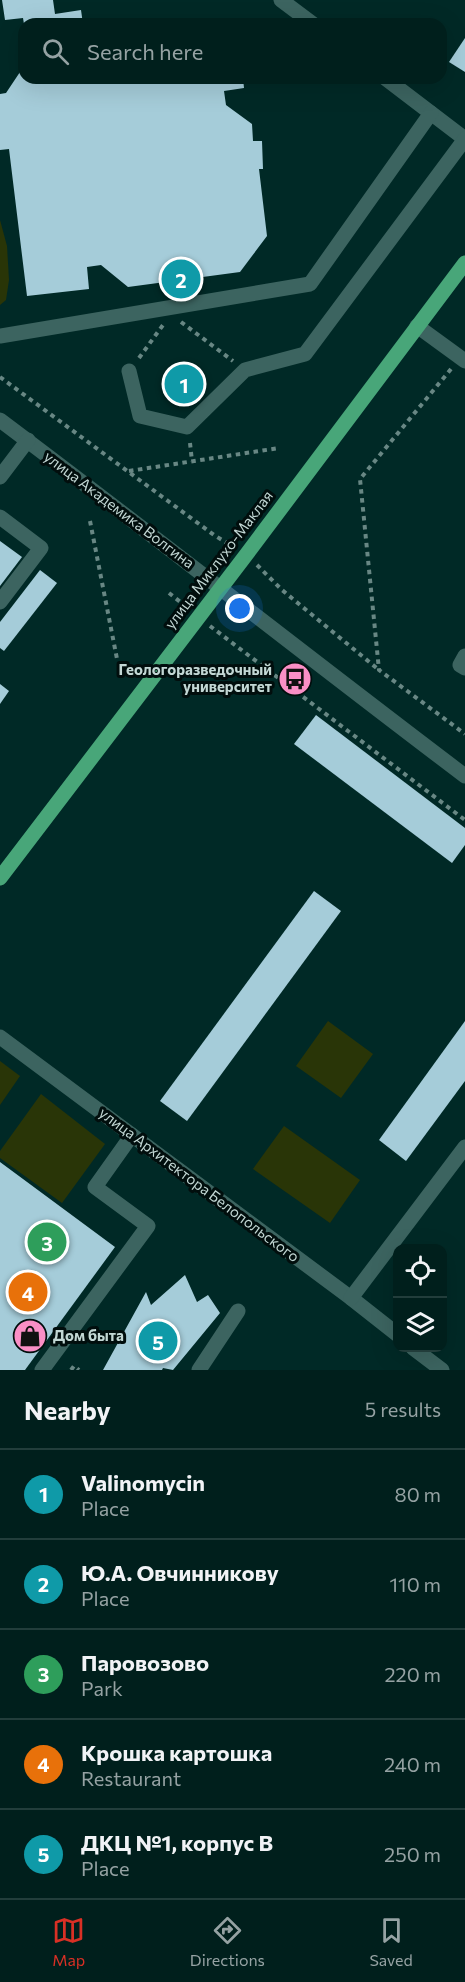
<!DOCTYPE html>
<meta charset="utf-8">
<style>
:root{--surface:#001f1c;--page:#0a2725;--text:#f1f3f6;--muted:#95a2a3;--line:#223d3b;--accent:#d93025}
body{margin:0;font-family:Commissioner,sans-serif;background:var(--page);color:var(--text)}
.controls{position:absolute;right:18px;bottom:18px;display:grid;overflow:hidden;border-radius:12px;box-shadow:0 6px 24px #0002}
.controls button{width:54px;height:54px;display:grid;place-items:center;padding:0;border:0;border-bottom:2px solid var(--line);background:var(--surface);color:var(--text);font:30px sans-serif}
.you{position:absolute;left:240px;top:609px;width:21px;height:21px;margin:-15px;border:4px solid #fff;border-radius:50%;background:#1a73e8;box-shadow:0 0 0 9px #1a73e833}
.badge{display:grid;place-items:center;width:39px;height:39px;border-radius:50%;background:var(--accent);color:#fff;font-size:20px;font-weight:700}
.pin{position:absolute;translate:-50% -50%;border:3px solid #fff;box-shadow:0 2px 6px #0006}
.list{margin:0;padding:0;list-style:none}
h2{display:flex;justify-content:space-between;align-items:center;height:78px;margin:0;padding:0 24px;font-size:26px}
h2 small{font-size:20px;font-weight:400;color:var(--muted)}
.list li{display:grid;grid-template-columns:39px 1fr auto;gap:18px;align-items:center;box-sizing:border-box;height:90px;padding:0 24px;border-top:2px solid var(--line)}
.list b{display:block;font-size:22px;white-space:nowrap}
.list p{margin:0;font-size:20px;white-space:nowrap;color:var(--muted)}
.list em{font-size:20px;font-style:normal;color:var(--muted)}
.icon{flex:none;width:33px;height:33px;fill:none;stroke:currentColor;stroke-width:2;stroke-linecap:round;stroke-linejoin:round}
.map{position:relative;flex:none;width:465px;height:1370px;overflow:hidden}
.search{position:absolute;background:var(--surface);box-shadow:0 6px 24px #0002;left:18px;right:18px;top:18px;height:66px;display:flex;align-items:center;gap:15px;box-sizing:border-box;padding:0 21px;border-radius:18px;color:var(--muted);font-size:22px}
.sheet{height:528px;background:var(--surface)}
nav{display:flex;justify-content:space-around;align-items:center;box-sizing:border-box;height:84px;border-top:2px solid var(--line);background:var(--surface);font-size:16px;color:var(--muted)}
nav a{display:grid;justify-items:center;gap:3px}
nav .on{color:var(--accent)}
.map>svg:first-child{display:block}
.green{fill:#293507}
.building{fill:#a5ccd9}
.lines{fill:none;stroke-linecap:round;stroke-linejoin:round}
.path{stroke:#688784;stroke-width:4;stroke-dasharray:4.5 4.5;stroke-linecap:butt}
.minor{stroke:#3c6460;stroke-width:15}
.major{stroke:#48a679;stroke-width:15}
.labels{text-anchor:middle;stroke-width:6;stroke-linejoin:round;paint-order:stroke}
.street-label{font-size:15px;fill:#c2d7d4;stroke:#010e0d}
.poi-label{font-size:15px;font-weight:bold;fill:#c2d7d4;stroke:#010e0d;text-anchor:end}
</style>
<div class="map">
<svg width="465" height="1370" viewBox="0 0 465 1370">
<rect width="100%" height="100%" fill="#002926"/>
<g class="green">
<polygon points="0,220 7,246 9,280 6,300 0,305"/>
<polygon points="328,1021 373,1054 341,1098 296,1066"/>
<polygon points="0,1061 20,1076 0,1105"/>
<polygon points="41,1094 105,1144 62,1203 0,1158 0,1151"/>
<polygon points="284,1126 360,1180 330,1223 253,1169"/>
</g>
<g class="building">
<polygon points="2,0 53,0 55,14 81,10 83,24 24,24 23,18 5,20"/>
<polygon points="465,38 465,72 449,62"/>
<polygon points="24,66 24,78 243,78 244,88 224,91 226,105 252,124 253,141 262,141 263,169 259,169 267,236 240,272 128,287 101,265 87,267 89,289 27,296 9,149 0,150 0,94 6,93"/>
<polygon points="0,541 22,557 0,586"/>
<polygon points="40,570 57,583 4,651 0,648 0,622"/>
<polygon points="0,684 9,691 0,704"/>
<polygon points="316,715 465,828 465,845 452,863 294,744"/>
<polygon points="314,891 341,911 187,1121 160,1101"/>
<polygon points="465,1021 465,1081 406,1161 379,1140"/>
<polygon points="0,1162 115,1247 25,1370 0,1370"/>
<polygon points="185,1275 197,1302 208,1295 220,1313 173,1370 163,1368 162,1370 103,1370 146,1292 151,1305"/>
</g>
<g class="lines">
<g class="path">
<polyline points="165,282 167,293"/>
<polyline points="181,322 233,361"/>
<polyline points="139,358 163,325"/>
<polyline points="451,369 360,479 379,670 465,734"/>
<polyline points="0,377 214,535 232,546"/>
<polyline points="190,443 192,461"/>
<polyline points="129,471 279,448"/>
<polyline points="90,521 117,659"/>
<polyline points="257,565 282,590 379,670"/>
<polyline points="169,593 188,608"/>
<polyline points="210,626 465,820"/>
<polyline points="71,1370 74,1366 79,1370"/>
</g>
<g class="minor">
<polyline points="281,0 313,24"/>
<polyline points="385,78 465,139"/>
<polyline points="417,326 465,361"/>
<polyline points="0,336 310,284 431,113"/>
<polyline points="129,371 140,416 187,427 245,370 305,354 465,139"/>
<path d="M 0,420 C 156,537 309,658 465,776"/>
<polyline points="0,477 28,440"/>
<polyline points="0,517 41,548 0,602"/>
<polyline points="465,656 460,665 465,668"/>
<polyline points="0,1037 351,1298 398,1335"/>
<polyline points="351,1298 465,1147"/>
<polyline points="413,1348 442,1370"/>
<polyline points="42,1370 148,1226 95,1187 132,1135"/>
<polyline points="199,1370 238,1311"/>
</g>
<polyline class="major" points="0,878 246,555 465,263"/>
</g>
<defs>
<g id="bus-disc" transform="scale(1.725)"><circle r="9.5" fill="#fa8fc6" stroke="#010e0d"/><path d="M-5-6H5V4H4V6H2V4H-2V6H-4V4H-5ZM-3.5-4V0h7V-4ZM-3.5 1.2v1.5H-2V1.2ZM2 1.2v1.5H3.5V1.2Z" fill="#111"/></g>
<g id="shop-disc" transform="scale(1.725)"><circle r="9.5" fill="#fa8fc6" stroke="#010e0d"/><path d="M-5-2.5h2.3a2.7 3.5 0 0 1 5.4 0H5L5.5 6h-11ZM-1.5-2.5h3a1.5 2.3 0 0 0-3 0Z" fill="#111"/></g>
</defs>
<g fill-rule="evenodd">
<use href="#bus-disc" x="295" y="679"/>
<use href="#shop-disc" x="30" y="1336"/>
</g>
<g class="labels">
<g class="street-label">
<text transform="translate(119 510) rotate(37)" y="5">улица Академика Волгина</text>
<text transform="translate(219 560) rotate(-53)" y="5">улица Миклухо-Маклая</text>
<text transform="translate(199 1185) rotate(37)" y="5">улица Архитектора Белопольского</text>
</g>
<g class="poi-label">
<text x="272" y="675">Геологоразведочный<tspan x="272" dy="17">университет</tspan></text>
<text x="53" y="1341" text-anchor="start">Дом быта</text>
</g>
</g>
</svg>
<div class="controls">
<button><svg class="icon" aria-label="locate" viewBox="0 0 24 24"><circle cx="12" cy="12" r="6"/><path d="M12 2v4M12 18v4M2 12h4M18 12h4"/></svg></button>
<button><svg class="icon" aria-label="layers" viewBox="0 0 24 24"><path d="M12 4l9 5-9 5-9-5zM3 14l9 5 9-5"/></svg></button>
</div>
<div class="you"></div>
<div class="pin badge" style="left:184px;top:384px;background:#0f9aa8">1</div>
<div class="pin badge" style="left:181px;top:279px;background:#0f9aa8">2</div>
<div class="pin badge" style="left:47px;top:1242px;background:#2e9e5b">3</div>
<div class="pin badge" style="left:28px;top:1292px;background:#e8710a">4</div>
<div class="pin badge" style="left:158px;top:1341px;background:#0f9aa8">5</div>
<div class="search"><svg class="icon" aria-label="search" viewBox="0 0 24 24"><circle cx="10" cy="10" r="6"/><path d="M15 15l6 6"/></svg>Search here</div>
</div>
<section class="sheet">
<h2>Nearby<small>5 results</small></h2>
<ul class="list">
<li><span class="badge" style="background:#0f9aa8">1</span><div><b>Valinomycin</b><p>Place</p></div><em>80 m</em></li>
<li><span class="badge" style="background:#0f9aa8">2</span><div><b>Ю.А. Овчинникову</b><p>Place</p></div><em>110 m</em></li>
<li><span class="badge" style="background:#2e9e5b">3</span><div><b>Паровозово</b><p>Park</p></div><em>220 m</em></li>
<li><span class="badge" style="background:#e8710a">4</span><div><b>Крошка картошка</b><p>Restaurant</p></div><em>240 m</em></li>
<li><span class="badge" style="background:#0f9aa8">5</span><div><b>ДКЦ №1, корпус В</b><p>Place</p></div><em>250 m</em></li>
</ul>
</section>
<nav>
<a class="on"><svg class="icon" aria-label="map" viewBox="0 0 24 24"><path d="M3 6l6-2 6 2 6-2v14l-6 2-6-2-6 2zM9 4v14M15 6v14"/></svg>Map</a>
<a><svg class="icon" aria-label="directions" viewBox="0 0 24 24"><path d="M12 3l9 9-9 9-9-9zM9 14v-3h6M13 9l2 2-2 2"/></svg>Directions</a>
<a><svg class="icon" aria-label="saved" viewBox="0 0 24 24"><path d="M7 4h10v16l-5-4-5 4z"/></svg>Saved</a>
</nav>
